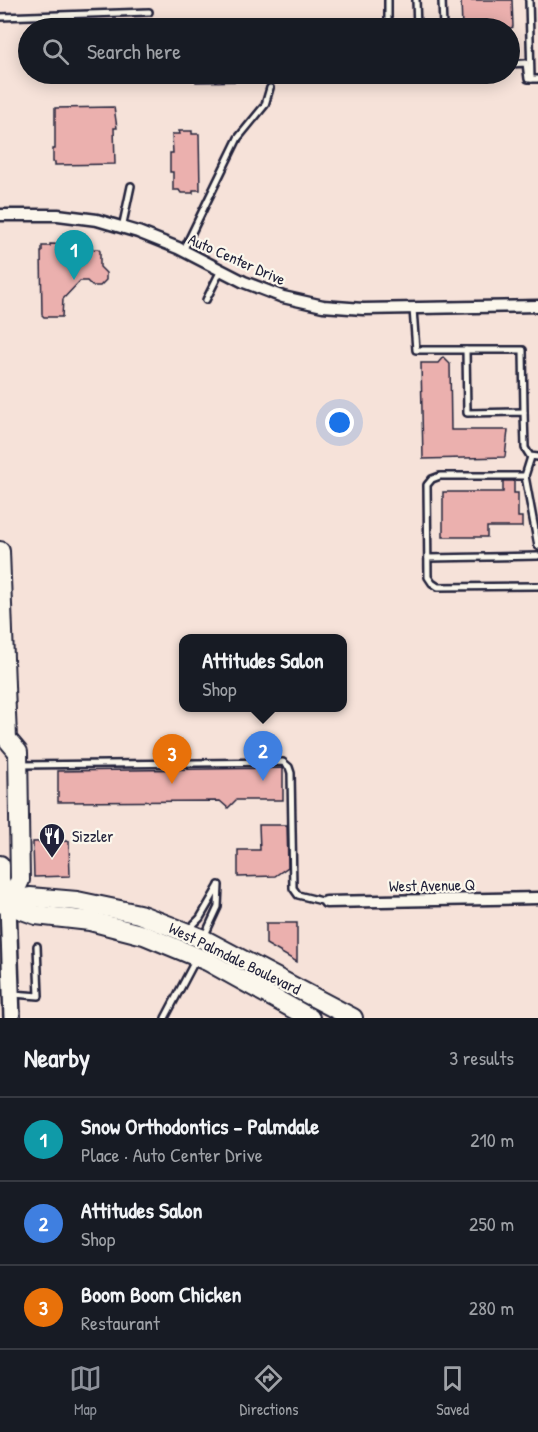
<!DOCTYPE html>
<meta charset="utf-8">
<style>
:root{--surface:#171b24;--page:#20242c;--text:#f1f3f6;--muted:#9ea1a6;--line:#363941;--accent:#8c9099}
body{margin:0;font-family:"Patrick Hand",sans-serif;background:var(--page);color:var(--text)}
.you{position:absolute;left:340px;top:423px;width:21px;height:21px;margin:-15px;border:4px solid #fff;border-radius:50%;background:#1a73e8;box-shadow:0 0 0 9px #1a73e833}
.badge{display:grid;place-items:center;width:39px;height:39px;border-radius:50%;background:var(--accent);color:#fff;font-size:20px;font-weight:700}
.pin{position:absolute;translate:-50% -50px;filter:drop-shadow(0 2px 3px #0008)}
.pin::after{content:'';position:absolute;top:32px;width:21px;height:18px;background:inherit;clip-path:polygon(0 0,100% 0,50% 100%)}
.popup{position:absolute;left:179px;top:634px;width:168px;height:78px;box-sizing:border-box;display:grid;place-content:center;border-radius:12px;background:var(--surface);filter:drop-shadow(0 2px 4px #0005);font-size:20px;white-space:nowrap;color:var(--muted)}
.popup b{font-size:22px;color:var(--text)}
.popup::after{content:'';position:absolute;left:50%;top:100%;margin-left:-12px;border:12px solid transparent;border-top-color:var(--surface)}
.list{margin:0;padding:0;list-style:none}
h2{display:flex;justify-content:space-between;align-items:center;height:78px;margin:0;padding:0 24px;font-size:26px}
h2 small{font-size:20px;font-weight:400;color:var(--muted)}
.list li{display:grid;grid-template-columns:39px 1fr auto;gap:18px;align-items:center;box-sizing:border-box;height:84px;padding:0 24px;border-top:2px solid var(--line)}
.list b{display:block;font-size:22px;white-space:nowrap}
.list p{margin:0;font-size:20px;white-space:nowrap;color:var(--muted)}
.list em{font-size:20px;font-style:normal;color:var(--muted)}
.icon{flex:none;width:33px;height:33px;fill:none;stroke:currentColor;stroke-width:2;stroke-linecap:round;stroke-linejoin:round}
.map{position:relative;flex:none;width:538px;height:1018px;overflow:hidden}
.search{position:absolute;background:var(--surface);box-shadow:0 3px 15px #0003;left:18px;right:18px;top:18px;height:66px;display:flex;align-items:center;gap:15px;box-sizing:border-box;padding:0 21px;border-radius:33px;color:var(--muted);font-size:22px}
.sheet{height:330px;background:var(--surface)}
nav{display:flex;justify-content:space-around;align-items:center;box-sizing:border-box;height:84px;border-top:2px solid var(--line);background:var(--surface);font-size:16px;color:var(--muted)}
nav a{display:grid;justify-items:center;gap:3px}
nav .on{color:var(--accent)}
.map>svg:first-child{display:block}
.building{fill:#ebb0ae;stroke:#22223b;stroke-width:1.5}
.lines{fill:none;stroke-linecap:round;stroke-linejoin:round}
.lane-casing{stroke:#22223b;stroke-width:10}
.street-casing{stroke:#22223b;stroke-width:15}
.secondary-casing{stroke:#22223b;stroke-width:20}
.primary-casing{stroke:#22223b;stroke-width:22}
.lane{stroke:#fbf7ec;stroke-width:5}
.street{stroke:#fbf7ec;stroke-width:10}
.secondary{stroke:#fbf7ec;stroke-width:15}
.primary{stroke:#fbf7ec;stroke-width:18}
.labels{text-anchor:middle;stroke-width:4.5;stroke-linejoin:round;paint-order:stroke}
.street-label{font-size:16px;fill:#22223b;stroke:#fbf7ec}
.poi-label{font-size:16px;fill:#22223b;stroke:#fbf7ec;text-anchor:start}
</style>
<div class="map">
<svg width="538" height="1018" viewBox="0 0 538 1018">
<rect width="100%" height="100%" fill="#f6e2d9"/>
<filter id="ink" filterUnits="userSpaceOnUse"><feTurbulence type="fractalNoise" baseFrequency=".0167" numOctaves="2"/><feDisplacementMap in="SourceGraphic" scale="12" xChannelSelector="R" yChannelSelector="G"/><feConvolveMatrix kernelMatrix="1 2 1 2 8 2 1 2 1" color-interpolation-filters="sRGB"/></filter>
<g filter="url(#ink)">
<g class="building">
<polygon points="461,0 512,0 513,27 511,28 462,28"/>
<polygon points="195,74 254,74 255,81 196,82"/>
<polygon points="114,107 117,128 114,128 115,164 55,165 55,162 53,162 53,149 55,149 55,108"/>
<polygon points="179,131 192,131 192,134 199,134 200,190 193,190 193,193 181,193 179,190 173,190 173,172 170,172 170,153 173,153 172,134 180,134"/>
<polygon points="50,244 73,245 73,250 98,249 100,251 100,267 106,273 106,280 100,286 92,286 87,281 80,281 63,299 62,317 44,317 42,315 41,252 42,252 42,246 50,246"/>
<polygon points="443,357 450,364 451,430 508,430 505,457 423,459 421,363 438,363"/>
<polygon points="503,481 514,481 514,493 518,493 518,517 522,517 522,527 487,527 487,537 443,537 443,492 503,492"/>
<polygon points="283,768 283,800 236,800 228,808 220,801 58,802 58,771"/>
<polygon points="259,825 287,825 288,867 275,876 238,877 238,850 260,850"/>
<polygon points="69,841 70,876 34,877 33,842"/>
<polygon points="266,923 297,923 297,962 266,944"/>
</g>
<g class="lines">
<g class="lane-casing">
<g id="lane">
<polyline points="388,0 388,28"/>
<polyline points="416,0 417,28"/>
<polyline points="442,0 443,28"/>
<polyline points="529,0 531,79"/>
<polyline points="0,17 149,12"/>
<polyline points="510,64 526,63 528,79 538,79"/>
<polyline points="122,228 131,186"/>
<polyline points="183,251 238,138 265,105 270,88"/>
<polyline points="206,300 221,270"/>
<polyline points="413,309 416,350 466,350 467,413 524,412 525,448 530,456 538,457"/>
<polyline points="466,350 523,350 524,412"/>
<polyline points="531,457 525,476 538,546"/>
<polyline points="525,476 440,476 432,479 427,485 428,577 432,583 438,587 538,586"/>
<polyline points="428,558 538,556"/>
<polyline points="20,765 283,762 289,767 291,773 293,888 298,895 326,902"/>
<polyline points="188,930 200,918 218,887"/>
<polyline points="205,935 218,907 219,885"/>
<polyline points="13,994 39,996 37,946"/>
<polyline points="165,1018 195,961"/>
</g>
</g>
<g class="street-casing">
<g id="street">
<polyline points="0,215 58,215 97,220 138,232 178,248 244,282 283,297 323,306 363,309 538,306"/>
<polyline points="326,902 538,898"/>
</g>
</g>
<g class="secondary-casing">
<polyline id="secondary" points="0,905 8,905 12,1018"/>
</g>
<g class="primary-casing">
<g id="primary">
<polyline points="0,551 7,739 18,752 20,880 8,905"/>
<polyline points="0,865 0,880 8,905"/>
<polyline points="8,905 30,897 77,901 139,914 203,939 353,1018"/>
<polyline points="8,905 36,915 90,921 144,935 207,961 310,1018"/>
</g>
</g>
<use href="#lane" class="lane"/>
<use href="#street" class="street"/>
<use href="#secondary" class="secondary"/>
<use href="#primary" class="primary"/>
</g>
</g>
<defs>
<g id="restaurant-pin" transform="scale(1.35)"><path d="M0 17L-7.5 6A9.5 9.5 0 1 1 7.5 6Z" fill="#22223b" stroke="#fbf7ec"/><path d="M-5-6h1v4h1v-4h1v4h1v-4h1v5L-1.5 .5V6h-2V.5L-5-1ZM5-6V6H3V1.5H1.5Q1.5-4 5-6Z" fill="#fff"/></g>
</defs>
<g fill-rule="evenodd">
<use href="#restaurant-pin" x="52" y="836"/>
</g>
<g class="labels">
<g class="street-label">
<text transform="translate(237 259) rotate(24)" y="6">Auto Center Drive</text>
<text transform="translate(432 885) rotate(-1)" y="6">West Avenue Q</text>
<text transform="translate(235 958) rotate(26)" y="6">West Palmdale Boulevard</text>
</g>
<g class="poi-label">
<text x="72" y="842">Sizzler</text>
</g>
</g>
</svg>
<div class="you"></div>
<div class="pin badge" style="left:74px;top:280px;background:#0f9aa8">1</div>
<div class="pin badge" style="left:263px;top:781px;background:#3f7fe0">2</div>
<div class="popup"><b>Attitudes Salon</b>Shop</div>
<div class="pin badge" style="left:172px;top:784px;background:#e8710a">3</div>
<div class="search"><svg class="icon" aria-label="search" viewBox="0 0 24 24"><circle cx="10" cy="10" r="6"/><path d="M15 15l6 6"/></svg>Search here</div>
</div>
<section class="sheet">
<h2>Nearby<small>3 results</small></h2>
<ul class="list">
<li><span class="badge" style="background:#0f9aa8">1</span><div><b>Snow Orthodontics - Palmdale</b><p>Place · Auto Center Drive</p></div><em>210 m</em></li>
<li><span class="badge" style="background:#3f7fe0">2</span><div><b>Attitudes Salon</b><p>Shop</p></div><em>250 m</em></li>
<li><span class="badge" style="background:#e8710a">3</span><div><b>Boom Boom Chicken</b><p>Restaurant</p></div><em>280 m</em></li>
</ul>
</section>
<nav>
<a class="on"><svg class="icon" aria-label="map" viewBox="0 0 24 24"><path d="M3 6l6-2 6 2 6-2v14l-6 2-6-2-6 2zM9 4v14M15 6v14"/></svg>Map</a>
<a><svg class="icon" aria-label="directions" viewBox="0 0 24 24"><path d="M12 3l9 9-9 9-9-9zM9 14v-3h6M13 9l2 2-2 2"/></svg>Directions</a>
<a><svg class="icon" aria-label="saved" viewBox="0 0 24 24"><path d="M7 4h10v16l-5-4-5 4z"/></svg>Saved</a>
</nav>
